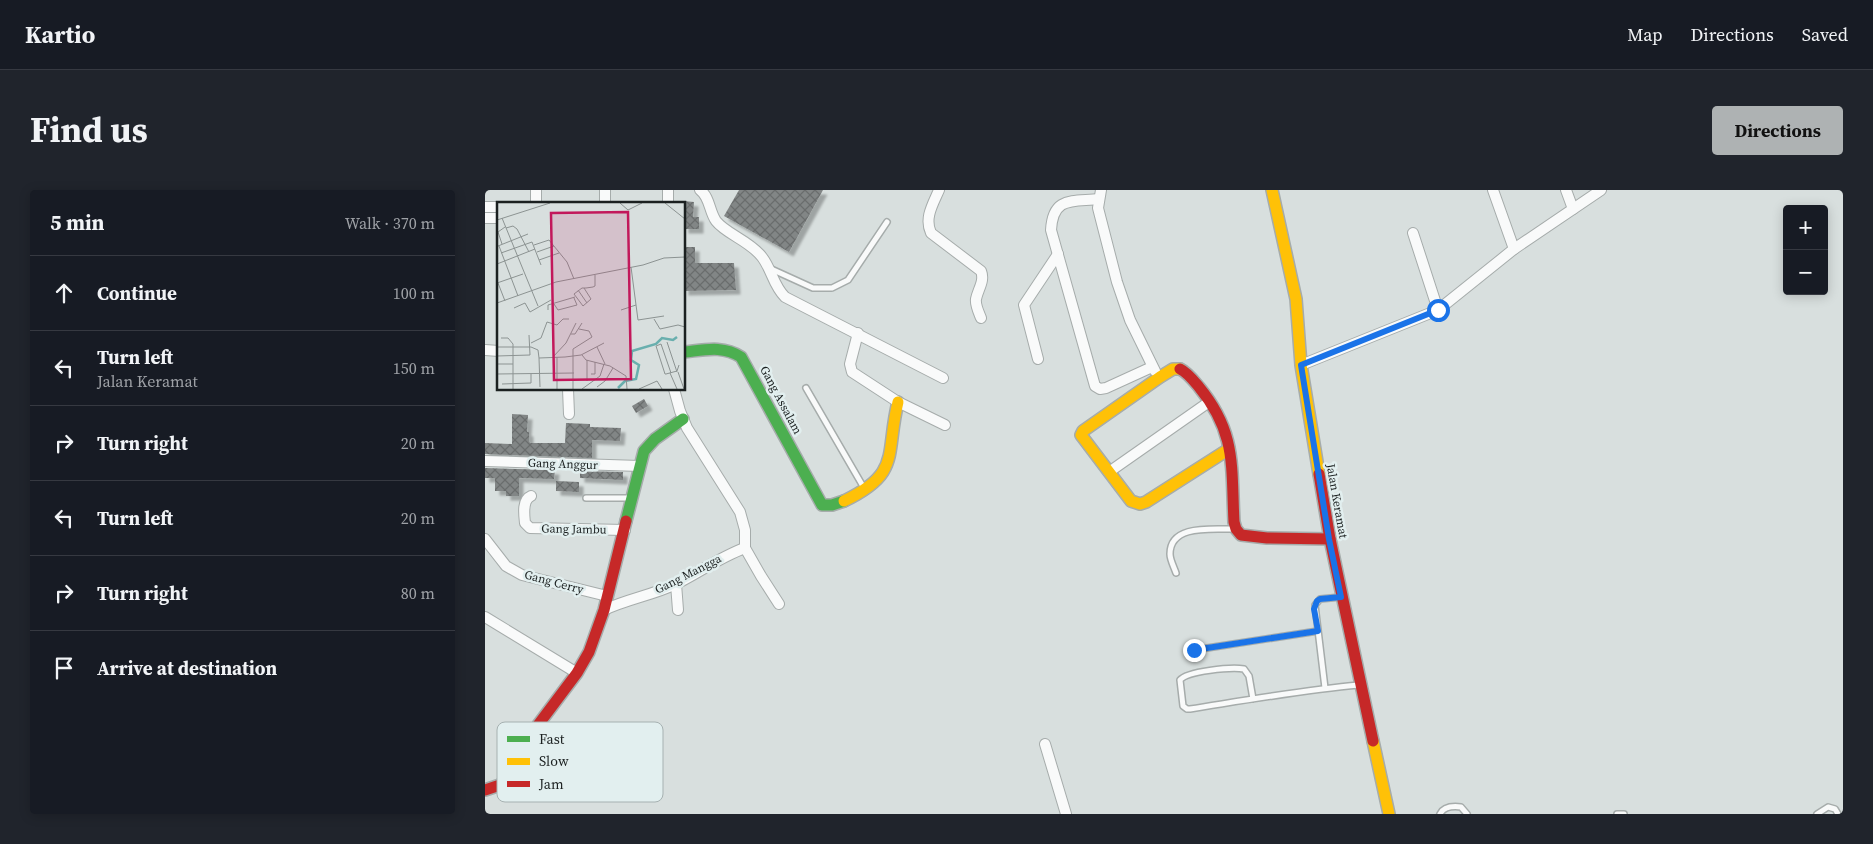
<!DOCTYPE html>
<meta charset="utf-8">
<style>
:root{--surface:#171b24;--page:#20242c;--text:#f1f3f6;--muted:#9ea1a6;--line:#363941;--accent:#aeb2b3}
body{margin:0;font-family:"Source Serif 4",serif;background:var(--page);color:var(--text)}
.controls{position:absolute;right:15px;top:15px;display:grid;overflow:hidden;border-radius:5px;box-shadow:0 2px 12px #0003}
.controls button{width:45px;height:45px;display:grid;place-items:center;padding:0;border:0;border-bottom:1px solid var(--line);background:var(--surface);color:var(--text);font:25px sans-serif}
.stop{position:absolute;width:15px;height:15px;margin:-11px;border:4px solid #1a73e8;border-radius:50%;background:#fff}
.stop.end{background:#1a73e8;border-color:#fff;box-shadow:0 1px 5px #0008}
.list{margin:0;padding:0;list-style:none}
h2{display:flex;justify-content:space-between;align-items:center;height:65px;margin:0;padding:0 20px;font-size:21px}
h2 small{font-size:16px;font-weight:400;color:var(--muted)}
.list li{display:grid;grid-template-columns:32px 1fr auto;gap:15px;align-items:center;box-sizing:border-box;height:75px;padding:0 20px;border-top:1px solid var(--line)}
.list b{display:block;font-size:19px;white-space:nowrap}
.list p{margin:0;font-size:16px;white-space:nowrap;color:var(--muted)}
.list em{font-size:16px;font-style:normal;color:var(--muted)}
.icon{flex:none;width:28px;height:28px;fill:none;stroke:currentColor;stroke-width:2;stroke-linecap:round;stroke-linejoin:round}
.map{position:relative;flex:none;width:1358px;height:624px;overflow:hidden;border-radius:5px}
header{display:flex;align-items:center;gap:30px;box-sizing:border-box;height:70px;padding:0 25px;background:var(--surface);border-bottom:1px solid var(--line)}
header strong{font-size:24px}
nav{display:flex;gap:28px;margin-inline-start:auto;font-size:18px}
.intro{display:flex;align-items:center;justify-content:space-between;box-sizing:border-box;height:120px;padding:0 30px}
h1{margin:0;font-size:35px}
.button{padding:12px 22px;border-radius:5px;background:var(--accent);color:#111;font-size:18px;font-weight:700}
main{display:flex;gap:30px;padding:0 30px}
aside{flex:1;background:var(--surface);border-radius:5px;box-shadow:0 2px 12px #0003}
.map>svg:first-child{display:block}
.building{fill:url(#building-cross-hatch);filter:url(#shadow)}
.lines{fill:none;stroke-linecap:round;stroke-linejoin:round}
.lane-casing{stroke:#a6acab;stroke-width:8}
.street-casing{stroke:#a6acab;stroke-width:12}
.fast-casing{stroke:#a6acab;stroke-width:14}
.slow-casing{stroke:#a6acab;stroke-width:14}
.jam-casing{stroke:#a6acab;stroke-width:14}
.lane{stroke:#f9fafa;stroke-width:5}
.street{stroke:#f9fafa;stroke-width:10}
.fast{stroke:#4caf50;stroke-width:11}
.slow{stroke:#ffc107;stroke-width:11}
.jam{stroke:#c62828;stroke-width:11}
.route{stroke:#1a73e8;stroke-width:6}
.labels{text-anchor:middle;stroke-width:5;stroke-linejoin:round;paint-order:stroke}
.street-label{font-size:12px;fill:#1b2020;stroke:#e2efef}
.inset-river{fill:none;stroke:#69afae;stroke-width:2.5}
.inset-road{fill:none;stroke:#8c9392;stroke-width:1}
.view{fill:#c2185b;fill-opacity:0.15;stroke:#c2185b;stroke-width:2.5}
.inset-edge{fill:none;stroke:#1b2020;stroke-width:2.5}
.key{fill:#e2efef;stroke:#a6b1b1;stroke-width:1}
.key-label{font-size:14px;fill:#1b2020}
</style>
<header>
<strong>Kartio</strong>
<nav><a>Map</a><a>Directions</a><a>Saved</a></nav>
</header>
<div class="intro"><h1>Find us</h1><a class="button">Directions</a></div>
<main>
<aside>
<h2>5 min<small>Walk · 370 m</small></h2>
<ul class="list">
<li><svg class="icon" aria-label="ahead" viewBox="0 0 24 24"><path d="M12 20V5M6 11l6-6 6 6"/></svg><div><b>Continue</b></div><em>100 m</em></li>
<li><svg class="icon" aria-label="left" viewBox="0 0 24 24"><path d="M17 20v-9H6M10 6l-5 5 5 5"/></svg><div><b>Turn left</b><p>Jalan Keramat</p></div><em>150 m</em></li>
<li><svg class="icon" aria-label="right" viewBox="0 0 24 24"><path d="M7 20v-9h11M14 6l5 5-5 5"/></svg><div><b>Turn right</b></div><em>20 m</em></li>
<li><svg class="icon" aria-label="left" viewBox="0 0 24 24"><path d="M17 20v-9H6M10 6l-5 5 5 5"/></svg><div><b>Turn left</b></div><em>20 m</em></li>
<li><svg class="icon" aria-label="right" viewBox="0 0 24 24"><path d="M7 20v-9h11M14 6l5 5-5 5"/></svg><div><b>Turn right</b></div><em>80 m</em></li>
<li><svg class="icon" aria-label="arrive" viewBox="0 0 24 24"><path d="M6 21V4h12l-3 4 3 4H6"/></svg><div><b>Arrive at destination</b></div></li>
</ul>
</aside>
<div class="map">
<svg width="1358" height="624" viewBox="0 0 1358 624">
<defs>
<pattern id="building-cross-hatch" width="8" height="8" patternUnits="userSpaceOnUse" patternTransform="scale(1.25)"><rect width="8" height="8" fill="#828686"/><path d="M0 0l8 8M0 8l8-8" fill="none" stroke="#6a6d6d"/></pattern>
<filter id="shadow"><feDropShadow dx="4.5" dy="4.5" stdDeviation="1" flood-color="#0004"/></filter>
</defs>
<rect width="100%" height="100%" fill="#d8dfde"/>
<g class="building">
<polygon points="254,0 338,0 304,62 239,26"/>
<polygon points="199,11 209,12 208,27 214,27 214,39 199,39"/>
<polygon points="199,57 210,57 210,73 249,73 251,100 199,101"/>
<polygon points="159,209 163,216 151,223 147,216"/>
<polygon points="27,224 43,225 42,242 44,242 44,252 46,253 80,253 81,233 105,234 105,237 136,238 135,251 107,250 107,268 0,264 0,253 27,254"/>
<polygon points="0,278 70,280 69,289 34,288 34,306 21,306 21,301 10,301 10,288 0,288"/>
<polygon points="95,281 138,282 138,290 95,288"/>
<polygon points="71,291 94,292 94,302 71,301"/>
</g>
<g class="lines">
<g class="lane-casing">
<g id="lane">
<polyline points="284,78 328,98 347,98 363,90 402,32"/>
<polyline points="321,198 379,298"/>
<polyline points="101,308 145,308"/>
<path d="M 691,383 C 689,377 685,370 685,364 C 685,333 730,340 750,339"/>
<polyline points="709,460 833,441"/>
<polyline points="840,498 830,415 835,409 856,407"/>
<path d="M 768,509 L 764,486 L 759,479 C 746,477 702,481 695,490 L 698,516 L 702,519 L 705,519 C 762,510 818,500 874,495"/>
<path d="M 955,624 C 959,616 968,616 976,617 L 982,624"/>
<polyline points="1132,624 1139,624"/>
<polyline points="1332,624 1343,617 1350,619 1353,624"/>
</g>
</g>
<g class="street-casing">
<g id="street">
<polyline points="183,0 183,14"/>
<path d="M 215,0 C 225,7 224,21 231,31 C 241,44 265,51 277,67 C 287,80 288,95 300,107 L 458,188"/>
<path d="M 454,0 C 448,14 439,28 446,43 L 496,81 C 500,91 493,99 491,109 C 490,115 494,123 496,128"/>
<polyline points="616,0 613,18 632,92 645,130 670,181"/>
<polyline points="1008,0 1029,59"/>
<polyline points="1081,0 1088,19"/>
<path d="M 614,9 C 587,12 568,6 566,40 L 610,196 L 615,199 L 621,198 L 667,177"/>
<polyline points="51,14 51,0"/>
<polyline points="120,14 120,0"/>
<polyline points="0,17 14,17"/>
<polyline points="0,28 14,28"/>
<polyline points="928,43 953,120"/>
<polyline points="373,143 365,174 367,182 413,212 460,235"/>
<polyline points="0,160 14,161"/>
<polyline points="553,169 539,115 573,64"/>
<polyline points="816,175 953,120 1029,59 1116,0"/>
<polyline points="83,199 84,224"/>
<polyline points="189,199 195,221 202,238 255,322 260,340 260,358 276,386 294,414"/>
<polyline points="0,271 155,276"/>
<polyline points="624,282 724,212"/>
<path d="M 46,306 C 37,310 39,324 40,333 L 45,338 L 140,340"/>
<polyline points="0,349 21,376 37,385 122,406"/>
<polyline points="191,394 193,420"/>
<path d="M 119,420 C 142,409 168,405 191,394 C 215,382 235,367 260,358"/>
<polyline points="0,427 92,483"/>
<polyline points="560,554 581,624"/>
</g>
</g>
<g class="fast-casing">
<g id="fast">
<path d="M 199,162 C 219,160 238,155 256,167 L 337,315 L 347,315 L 359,311"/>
<polyline points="141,331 159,261 170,249 198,229"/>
</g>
</g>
<g class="slow-casing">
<g id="slow">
<polyline points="787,0 811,109 816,175 834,284"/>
<polyline points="695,179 688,179 675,187 598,241 596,245 646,311 655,314 661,312 744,259"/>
<path d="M 359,311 C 417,283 400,265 413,212"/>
<polyline points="888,551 904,624"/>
</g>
</g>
<g class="jam-casing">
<g id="jam">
<path d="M 695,179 C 702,182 709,191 714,197 C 752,243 746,277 749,332 L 751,339 L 756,345 L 782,348 L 845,349"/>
<polyline points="834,284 845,349 888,551"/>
<polyline points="0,600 15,595 21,589 53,535 92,483 104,462 119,420 141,331"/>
</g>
</g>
<use href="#lane" class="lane"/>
<use href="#street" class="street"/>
<use href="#fast" class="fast"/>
<use href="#slow" class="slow"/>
<use href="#jam" class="jam"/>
</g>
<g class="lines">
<polyline class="route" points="709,460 833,441 829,419 832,411 835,409 856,407 844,349 816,175 953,120"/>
</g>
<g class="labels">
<g class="street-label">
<text transform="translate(296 210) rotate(62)" y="4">Gang Assalam</text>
<text transform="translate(78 274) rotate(2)" y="4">Gang Anggur</text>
<text transform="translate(852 311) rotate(80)" y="4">Jalan Keramat</text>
<text transform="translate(89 339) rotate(1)" y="4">Gang Jambu</text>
<text transform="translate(203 384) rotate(-27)" y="4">Gang Mangga</text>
<text transform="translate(69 392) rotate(15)" y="4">Gang Cerry</text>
</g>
</g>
<g transform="translate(12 12)">
<rect width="188" height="188" fill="#d8dfde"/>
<path class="inset-river" d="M 121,186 L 128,179 L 139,177 L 142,163 L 134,158 L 135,149 L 159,142 L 165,136 L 176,138 L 180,135"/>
<path class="inset-road" d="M 123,1 L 131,8 L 145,1M 168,1 L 188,17M 5,16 L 41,104M 0,18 L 53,1M 9,26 L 16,24 L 20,27 L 32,50M 5,42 L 1,30 L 8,25M 37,43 L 52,38 L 70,60 L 77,77M 1,44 L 31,32M 2,44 L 21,94M 40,50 L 57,44M 4,51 L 35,40 L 44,63M 42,58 L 62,51M 0,62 L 38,47M 134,65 L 141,118 L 167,114M 0,81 L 26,72M 1,81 L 8,99M 87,86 L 94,97 L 86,104 L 77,92 L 85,86 L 89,86 L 96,85 L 98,84 L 98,73M 81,88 L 90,101M 0,101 L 59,80 L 146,63 L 167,56 L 188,55M 57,102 L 61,108 L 80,103 L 77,96M 17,106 L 28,101 L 33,110 L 54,98M 51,108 L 51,103 L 78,95M 124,108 L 139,103M 157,117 L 163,127 L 181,123 L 188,125M 74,132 L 78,132 L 85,121M 4,136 L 11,136 L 16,142 L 16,187M 170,140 L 180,170M 34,141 L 44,136 L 50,120 L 60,123 L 66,117 L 72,117M 0,145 L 34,145 L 41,148 L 42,156 L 68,155 L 84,153 L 107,141M 100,145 L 108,162M 85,153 L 89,158 L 113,164 L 129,174 L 130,187M 0,154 L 33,153 L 32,133M 56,155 L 69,141 L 79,121M 60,155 L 60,187M 42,156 L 43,185M 0,162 L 16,162M 181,170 L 187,187M 173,171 L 180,187M 174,171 L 164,142 L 159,144 L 168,172 L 169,172 L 180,169 L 182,163M 0,172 L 77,171M 94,172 L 98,172 L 98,160M 90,179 L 90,158M 5,182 L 34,181 L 34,172M 100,185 L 108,179 L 116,166M 76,187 L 76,147 L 95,135 L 92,129 L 82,127M 85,187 L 103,174 L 107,162M 142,187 L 160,179 L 165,187"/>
<path class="view" d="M 131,10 L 134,177 L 57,178 L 54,11 Z"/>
<rect width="188" height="188" class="inset-edge"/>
</g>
<rect x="12" y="532" width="166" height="80" rx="8" class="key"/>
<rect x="22" y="546" width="23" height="6" fill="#4caf50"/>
<rect x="22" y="568" width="23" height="7" fill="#ffc107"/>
<rect x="22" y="591" width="23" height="6" fill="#c62828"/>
<g class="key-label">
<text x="54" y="554">Fast</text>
<text x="54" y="576">Slow</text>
<text x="54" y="599">Jam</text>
</g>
</svg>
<div class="controls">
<button>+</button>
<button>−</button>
</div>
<div class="stop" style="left:953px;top:120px"></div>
<div class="stop end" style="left:709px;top:460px"></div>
</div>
</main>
